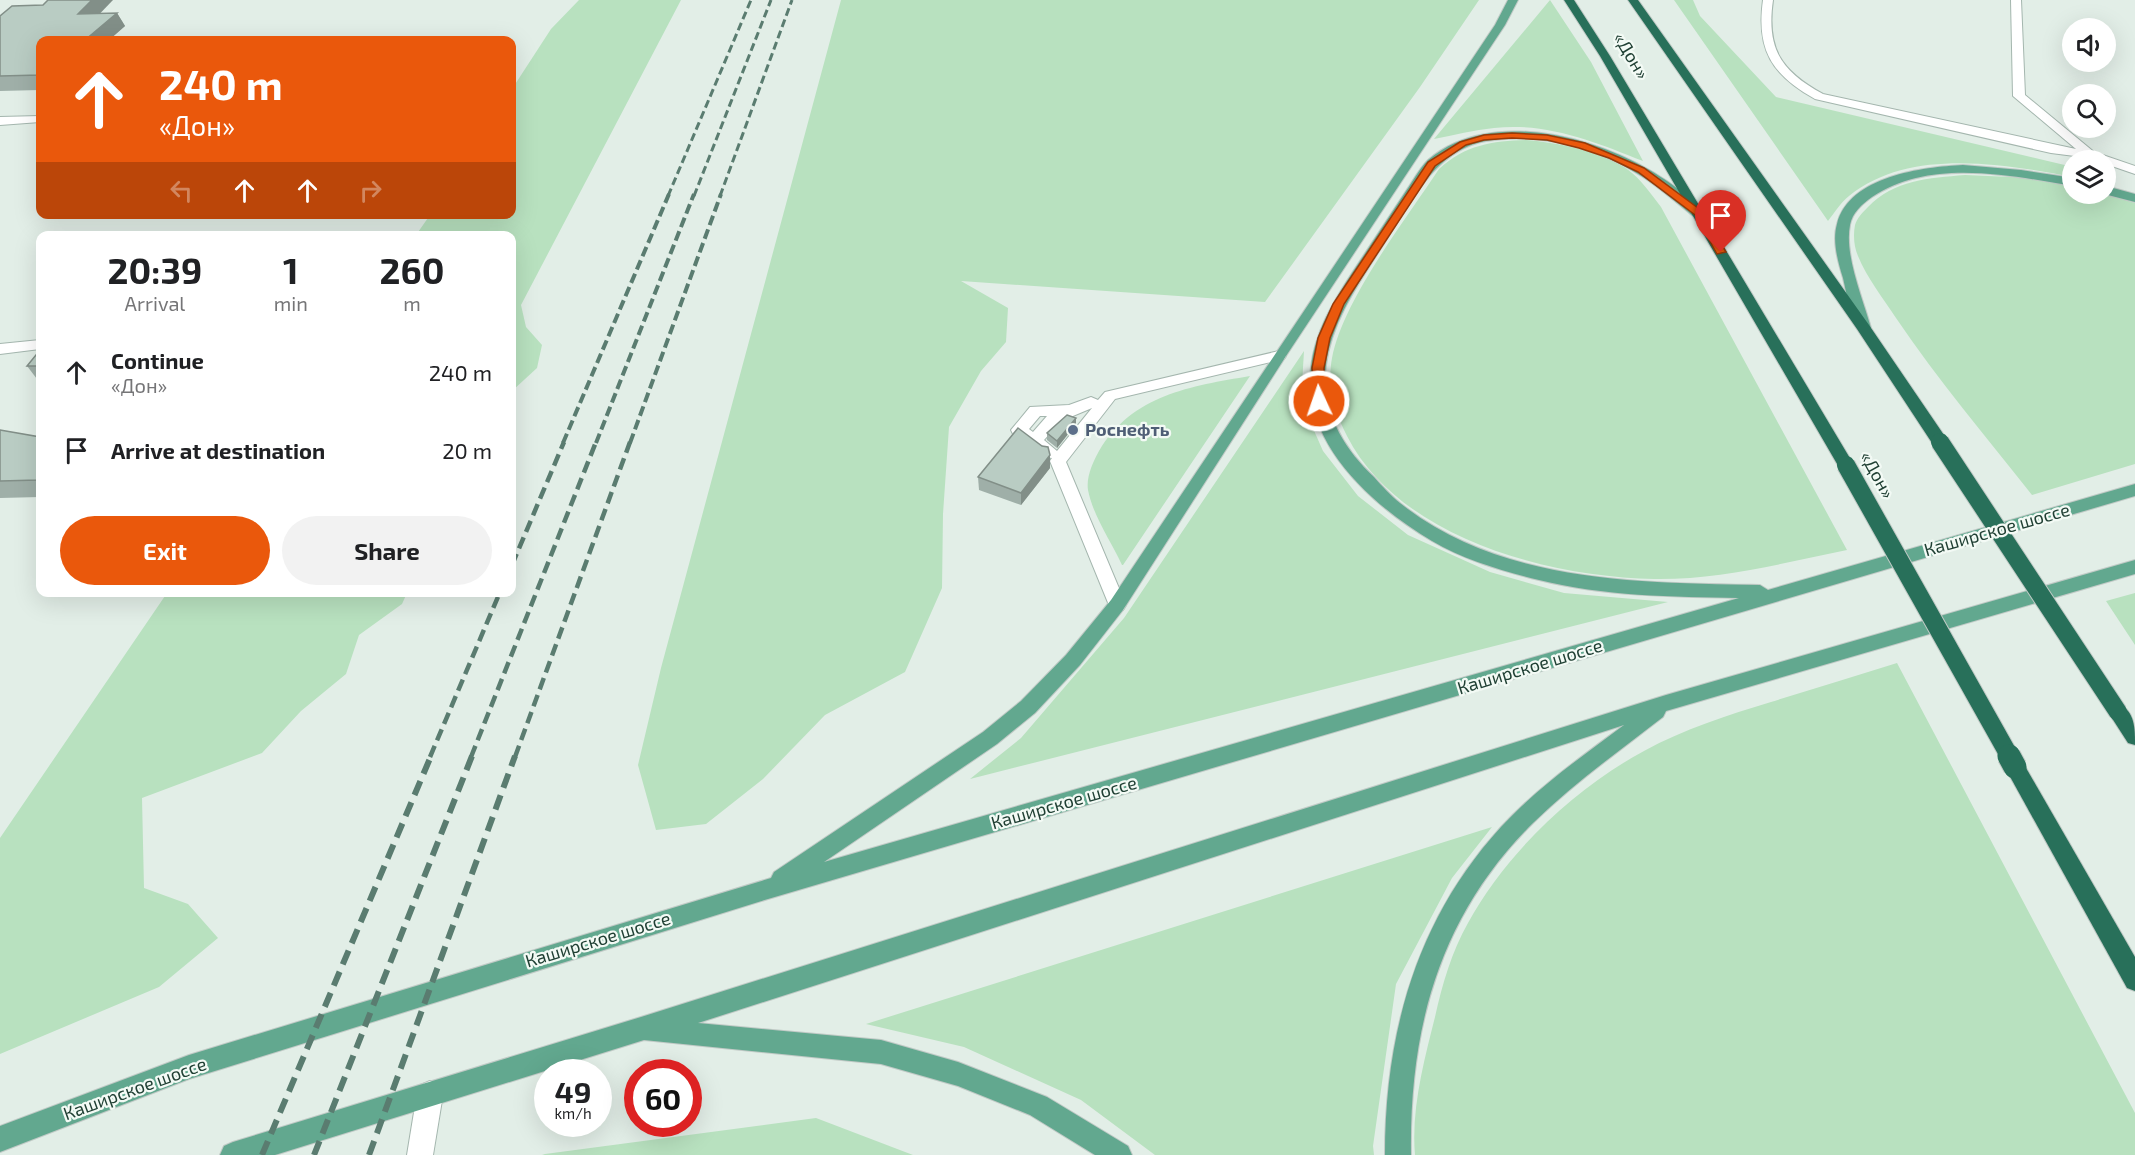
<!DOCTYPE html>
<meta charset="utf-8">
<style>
:root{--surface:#fff;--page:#f2f2f2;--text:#202124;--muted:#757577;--accent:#ea580c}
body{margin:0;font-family:"Exo 2",sans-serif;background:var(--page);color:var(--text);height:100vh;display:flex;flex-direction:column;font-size:22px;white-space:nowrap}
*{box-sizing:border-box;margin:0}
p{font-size:20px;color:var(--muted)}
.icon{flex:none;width:33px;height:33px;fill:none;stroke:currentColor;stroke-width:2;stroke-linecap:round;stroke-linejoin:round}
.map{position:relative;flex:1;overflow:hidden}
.side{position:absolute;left:36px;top:231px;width:480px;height:366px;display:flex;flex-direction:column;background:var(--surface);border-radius:12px;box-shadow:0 6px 24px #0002}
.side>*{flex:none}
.hud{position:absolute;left:36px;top:36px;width:480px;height:183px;border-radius:12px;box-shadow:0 6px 24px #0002;background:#ea580c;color:#fff;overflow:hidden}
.buttons{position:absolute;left:2062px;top:18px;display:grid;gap:12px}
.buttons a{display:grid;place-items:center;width:54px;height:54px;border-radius:50%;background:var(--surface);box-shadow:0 6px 24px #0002;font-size:30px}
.speed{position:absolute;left:534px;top:1059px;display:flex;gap:12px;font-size:30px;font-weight:700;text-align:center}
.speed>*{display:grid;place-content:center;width:78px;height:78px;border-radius:50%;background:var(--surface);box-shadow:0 6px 24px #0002;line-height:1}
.speed small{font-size:15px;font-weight:400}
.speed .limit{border:9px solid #d22;background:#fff;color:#111}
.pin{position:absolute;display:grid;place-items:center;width:51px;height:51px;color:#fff;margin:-62px -26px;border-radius:50% 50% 50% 0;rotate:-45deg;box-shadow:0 0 6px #0007}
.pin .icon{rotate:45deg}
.me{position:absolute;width:66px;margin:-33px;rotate:357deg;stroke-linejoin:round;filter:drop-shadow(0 0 4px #0008)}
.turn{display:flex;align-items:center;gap:21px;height:126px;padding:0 24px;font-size:27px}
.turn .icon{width:78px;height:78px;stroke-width:2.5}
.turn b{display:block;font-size:42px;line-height:51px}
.lanes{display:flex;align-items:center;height:57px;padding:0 24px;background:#0003;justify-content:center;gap:30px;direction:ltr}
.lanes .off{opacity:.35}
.eta{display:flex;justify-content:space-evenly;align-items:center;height:102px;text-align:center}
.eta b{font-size:36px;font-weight:700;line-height:42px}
.action{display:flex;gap:12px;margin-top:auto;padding:12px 24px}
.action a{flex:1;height:69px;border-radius:36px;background:var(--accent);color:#fff;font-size:24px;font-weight:700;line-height:69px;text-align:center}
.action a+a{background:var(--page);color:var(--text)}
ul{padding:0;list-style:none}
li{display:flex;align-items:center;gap:18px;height:78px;padding:0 24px}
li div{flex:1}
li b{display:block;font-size:22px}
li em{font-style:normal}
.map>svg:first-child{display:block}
</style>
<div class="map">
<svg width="2135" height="1155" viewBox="0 0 2135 1155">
<rect width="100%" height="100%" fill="#e2eee7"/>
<g fill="#b8e1bf">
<polygon points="579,0 681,0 521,305 526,327 542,345 537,368 512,391 512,236 416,235 430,215 512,214 512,89 551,29"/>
<polygon points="841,0 1479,0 1420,87 1265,302 961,281 1008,308 1006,342 981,371 949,427 943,514 942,588 905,672 825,715 763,779 706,824 656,830 638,765 661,668"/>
<path d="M1550,0l41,62 52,99c-48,-19 -96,-39 -149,-33 -20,2 -40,7 -60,11z"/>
<path d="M1674,0h19l7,16 76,81 297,70v10c-69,-13 -164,-30 -224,19 -8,6 -14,16 -21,25z"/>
<path d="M1526,140c33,3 73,10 101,29 14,10 24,25 34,38l186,343c-64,13 -127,30 -193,29 -106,-2 -255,-41 -307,-143 -13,-25 -20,-50 -15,-78 11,-58 74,-139 107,-189 26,-24 53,-28 87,-29z"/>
<path d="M1965,175l68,3 40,8v8h32l30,9v261l-103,31c-46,-58 -94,-115 -136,-177 -13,-20 -29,-40 -38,-62 -4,-9 -5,-21 -3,-31 2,-7 8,-13 13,-18 26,-27 61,-29 97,-32z"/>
<polygon points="1304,351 1301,401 1323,451 1358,496 1408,535 1490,572 1564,593 1668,602 970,779 1021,738 1124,618"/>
<path d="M1250,376l-127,189h-1c-11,-24 -29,-49 -34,-75 -2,-13 5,-28 11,-39 33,-56 92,-65 151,-75z"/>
<polygon points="167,593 407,593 402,604 359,635 346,674 301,711 262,753 142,798 144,888 188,904 218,938 159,987 0,1054 0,838"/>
<polygon points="2135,593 2135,645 2106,601"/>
<path d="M1897,663l238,450v42h-720c-4,-46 9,-94 20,-138 7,-32 17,-66 33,-94 38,-70 107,-135 176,-172 40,-22 84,-36 127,-49 42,-13 84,-26 126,-39z"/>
<polygon points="1492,827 1452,878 1396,984 1373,1146 1374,1155 1155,1155 1081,1100 964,1047 866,1024"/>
<polygon points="816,1118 913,1155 542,1155 545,1154"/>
</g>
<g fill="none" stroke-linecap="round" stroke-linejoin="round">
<defs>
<g id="minor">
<path d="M1763,0h10c-7,49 8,71 50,94l253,55 -63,-53 -2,-96h10l4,95 69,57 41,14v8l-29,-10v-4l-55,-7 -236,-54c-43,-24 -59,-49 -52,-99z"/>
<polygon points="40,116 40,122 0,125 0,117"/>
<polygon points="40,340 40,349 0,354 0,344"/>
<path d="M1279,351l7,5 -2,3 -169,40 -49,63 60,143 -3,5 -6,2 -6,-2 -61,-149 2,-3 -8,-1 -31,-23 -2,-4 19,-23 39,-2 22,-8 7,3 7,-8zM1092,408l-35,43 -13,-11 17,-19zM1040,416h7l-14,16 -4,-3z"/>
<polygon points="430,1081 439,1085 443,1094 433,1155 407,1155 417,1094 421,1085"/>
</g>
<g id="major">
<path d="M1508,0h10l-13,25 -219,331 -163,254 -43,55 -45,48 -38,31 -173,118 915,-264c-66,-1 -136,-2 -200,-18 -36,-9 -75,-20 -107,-39 -59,-35 -131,-98 -121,-174 4,-35 22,-65 41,-94 18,-27 36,-55 54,-82 7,-10 13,-22 22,-31 8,-7 18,-13 27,-17 75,-34 198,12 249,70l-6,4 -5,-1c-16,-13 -32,-27 -50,-39 -44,-29 -105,-45 -157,-36 -51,9 -75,61 -101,101 -24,38 -53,77 -59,123 -6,44 17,83 48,112 8,9 17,19 26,26 100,80 239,80 360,82l8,5 367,-106v12l-1367,403 -579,180 -189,73v-26l189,-71 582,-177 3,-6 209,-140 38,-31 45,-46 45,-55 384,-575z"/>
<path d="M1963,165l58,5 52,8v8c-65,-11 -143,-28 -201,11 -10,7 -20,16 -22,28 -6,30 13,74 21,103l-7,4 -5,-1c-9,-14 -12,-36 -16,-53 -5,-16 -11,-37 -6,-54 12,-48 86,-57 126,-59z"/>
<polygon points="2106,186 2135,194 2135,202 2104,194"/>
<path d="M2135,560v14l-469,137 -3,6c-44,34 -90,67 -130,106 -93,92 -124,205 -122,332h-26c0,-123 32,-236 116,-328 36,-39 80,-70 123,-102l-926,298 183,17 77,22 89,35 81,49 4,9h-37l-65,-40 -72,-29 -77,-22 -237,-24 -369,115h-55l4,-9 9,-4 408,-125 1025,-322z"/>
</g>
<g id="highway">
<polygon points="1564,0 1574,0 1610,56 1854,465 1852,469 1840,469 1600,56"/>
<polygon points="1628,0 1638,0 1869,325 1946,438 1948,442 1946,446 1934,446 1857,329"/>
<path d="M2118,704c17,6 17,25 17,41l-7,-2 -20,-31 3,-6z"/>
<polygon points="2015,758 2022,761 2135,957 2135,991 2127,988 2008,773 2005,767 2008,761"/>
</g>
</defs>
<use href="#minor" stroke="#a4b6ae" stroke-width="2"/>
<use href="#major" stroke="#c1cac6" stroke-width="2"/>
<use href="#highway" stroke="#c1cac6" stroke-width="2"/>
<use href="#minor" fill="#fff" fill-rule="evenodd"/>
<use href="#major" fill="#62a88f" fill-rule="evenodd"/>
<use href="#highway" fill="#28705a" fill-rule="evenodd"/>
<g stroke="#5a7c70" stroke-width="3" stroke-dasharray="8 4" stroke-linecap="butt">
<polyline points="668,196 751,0"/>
<polyline points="694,196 771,0"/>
<polyline points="720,196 792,0"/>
</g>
<g stroke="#5a7c70" stroke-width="4" stroke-dasharray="10 4.5" stroke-linecap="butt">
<polyline points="563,443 669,194"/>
<polyline points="596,443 694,194"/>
<polyline points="630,443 721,194"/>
</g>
<g stroke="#5a7c70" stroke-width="4.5" stroke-dasharray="12 6" stroke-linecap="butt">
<polyline points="512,565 564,442"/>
<polyline points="430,757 500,592"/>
<polyline points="471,757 596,442"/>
<polyline points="515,757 630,442"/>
</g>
<g stroke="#5a7c70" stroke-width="6" stroke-dasharray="15 8" stroke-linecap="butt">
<polyline points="262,1155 431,756"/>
<polyline points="314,1155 472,756"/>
<polyline points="369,1155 515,756"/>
</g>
<defs>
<g id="highway-bridge-far1">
<polyline points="1940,442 2118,712"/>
<polyline points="1846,465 2010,757"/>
</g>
<polyline id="highway-bridge" points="2009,756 2015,767"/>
</defs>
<use href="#highway-bridge-far1" stroke="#c1cac6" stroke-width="20" stroke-linecap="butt"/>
<use href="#highway-bridge" stroke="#c1cac6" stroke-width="25" stroke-linecap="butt"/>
<use href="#highway-bridge-far1" stroke="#28705a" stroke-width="18"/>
<use href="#highway-bridge" stroke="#28705a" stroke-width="23"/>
</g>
<g fill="#9fafa8">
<polygon points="43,5 100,13 117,13 125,26 109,40 40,40 40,90 0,91 0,16"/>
<polygon points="40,350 40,379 37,379 27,366"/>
<polygon points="1076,424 1057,448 1047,440 1047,433"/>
<polygon points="0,430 40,437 40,497 0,498"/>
<polygon points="1050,468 1021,505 979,490 978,477"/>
</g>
<g fill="#828f88">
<polygon points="92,0 113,0 87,27 78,14"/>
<polygon points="117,13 125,26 109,40 85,40"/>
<polygon points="1076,418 1076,424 1057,448 1057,441"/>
<polygon points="1050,455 1050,468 1021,505 1021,493"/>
</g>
<g fill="#b9ccc3" stroke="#828f88" stroke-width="1.5">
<polygon points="48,0 92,0 78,14 117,13 85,40 40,40 40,75 0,76 0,16 12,6 43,5"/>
<polygon points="40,350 40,366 27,366"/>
<polygon points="1067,415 1076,418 1057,441 1047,433"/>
<polygon points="1018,428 1042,446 1048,447 1050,455 1021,493 978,477"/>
<polygon points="0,430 40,437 40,477 38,480 0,481"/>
</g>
<polygon fill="#ea580c" stroke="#983908" stroke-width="1.5" points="1512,133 1547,135 1585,143 1644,168 1702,211 1726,252 1717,254 1695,215 1638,172 1609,158 1579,148 1547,140 1512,138 1484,140 1466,145 1435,166 1344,304 1330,338 1324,368 1325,401 1319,405 1315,403 1312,368 1318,338 1333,304 1428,162 1460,142 1484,135"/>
<circle fill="#5c6f8a" stroke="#f3faf5" stroke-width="2" cx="1073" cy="430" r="6"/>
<g text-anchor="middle" stroke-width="4.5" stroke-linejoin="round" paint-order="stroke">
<g font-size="18" fill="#204034" stroke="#f3faf5">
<text transform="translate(1631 56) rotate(59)" y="6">«Дон»</text>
<text transform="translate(1877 475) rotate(61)" y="6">«Дон»</text>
<text transform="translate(1997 530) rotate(-16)" y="6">Каширское шоссе</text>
<text transform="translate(1530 667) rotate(-17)" y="6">Каширское шоссе</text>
<text transform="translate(1064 803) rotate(-16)" y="6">Каширское шоссе</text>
<text transform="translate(598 940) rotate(-17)" y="6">Каширское шоссе</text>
<text transform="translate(135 1089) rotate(-20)" y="6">Каширское шоссе</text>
</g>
<g font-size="18" font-weight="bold" fill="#4e5e75" stroke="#f3faf5" text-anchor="start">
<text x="1085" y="436">Роснефть</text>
</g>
</g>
</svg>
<div class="buttons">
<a><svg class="icon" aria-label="sound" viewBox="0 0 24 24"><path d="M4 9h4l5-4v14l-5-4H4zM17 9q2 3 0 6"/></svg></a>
<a><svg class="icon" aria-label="search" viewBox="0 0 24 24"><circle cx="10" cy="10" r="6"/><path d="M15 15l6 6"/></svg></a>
<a><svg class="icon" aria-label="layers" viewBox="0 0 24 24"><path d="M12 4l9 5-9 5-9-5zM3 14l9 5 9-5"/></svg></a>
</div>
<div class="speed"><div>49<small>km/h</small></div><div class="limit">60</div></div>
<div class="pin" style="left:1721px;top:252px;background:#d93025"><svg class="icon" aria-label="arrive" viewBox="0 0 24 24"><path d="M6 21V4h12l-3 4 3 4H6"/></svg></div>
<svg class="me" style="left:1319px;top:401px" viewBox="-20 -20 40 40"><circle r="17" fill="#ea580c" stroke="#fff" stroke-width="3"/><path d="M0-11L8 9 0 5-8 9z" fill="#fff"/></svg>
<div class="hud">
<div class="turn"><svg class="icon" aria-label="ahead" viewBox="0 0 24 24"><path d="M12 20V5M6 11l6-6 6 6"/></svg><div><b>240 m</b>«Дон»</div></div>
<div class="lanes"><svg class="icon off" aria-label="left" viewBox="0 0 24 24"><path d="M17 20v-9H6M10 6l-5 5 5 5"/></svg><svg class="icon" aria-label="ahead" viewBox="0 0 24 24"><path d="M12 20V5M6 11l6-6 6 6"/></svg><svg class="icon" aria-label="ahead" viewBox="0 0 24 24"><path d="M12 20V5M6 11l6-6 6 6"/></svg><svg class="icon off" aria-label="right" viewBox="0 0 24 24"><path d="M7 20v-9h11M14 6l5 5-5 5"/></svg></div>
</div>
<section class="side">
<div class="eta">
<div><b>20:39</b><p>Arrival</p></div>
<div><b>1</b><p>min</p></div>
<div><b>260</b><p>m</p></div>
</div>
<ul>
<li><svg class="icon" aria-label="ahead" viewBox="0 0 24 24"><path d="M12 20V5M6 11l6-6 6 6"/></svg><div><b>Continue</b><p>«Дон»</p></div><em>240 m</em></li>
<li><svg class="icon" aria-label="arrive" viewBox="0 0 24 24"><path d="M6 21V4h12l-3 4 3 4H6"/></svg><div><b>Arrive at destination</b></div><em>20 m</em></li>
</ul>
<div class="action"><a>Exit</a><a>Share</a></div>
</section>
</div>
